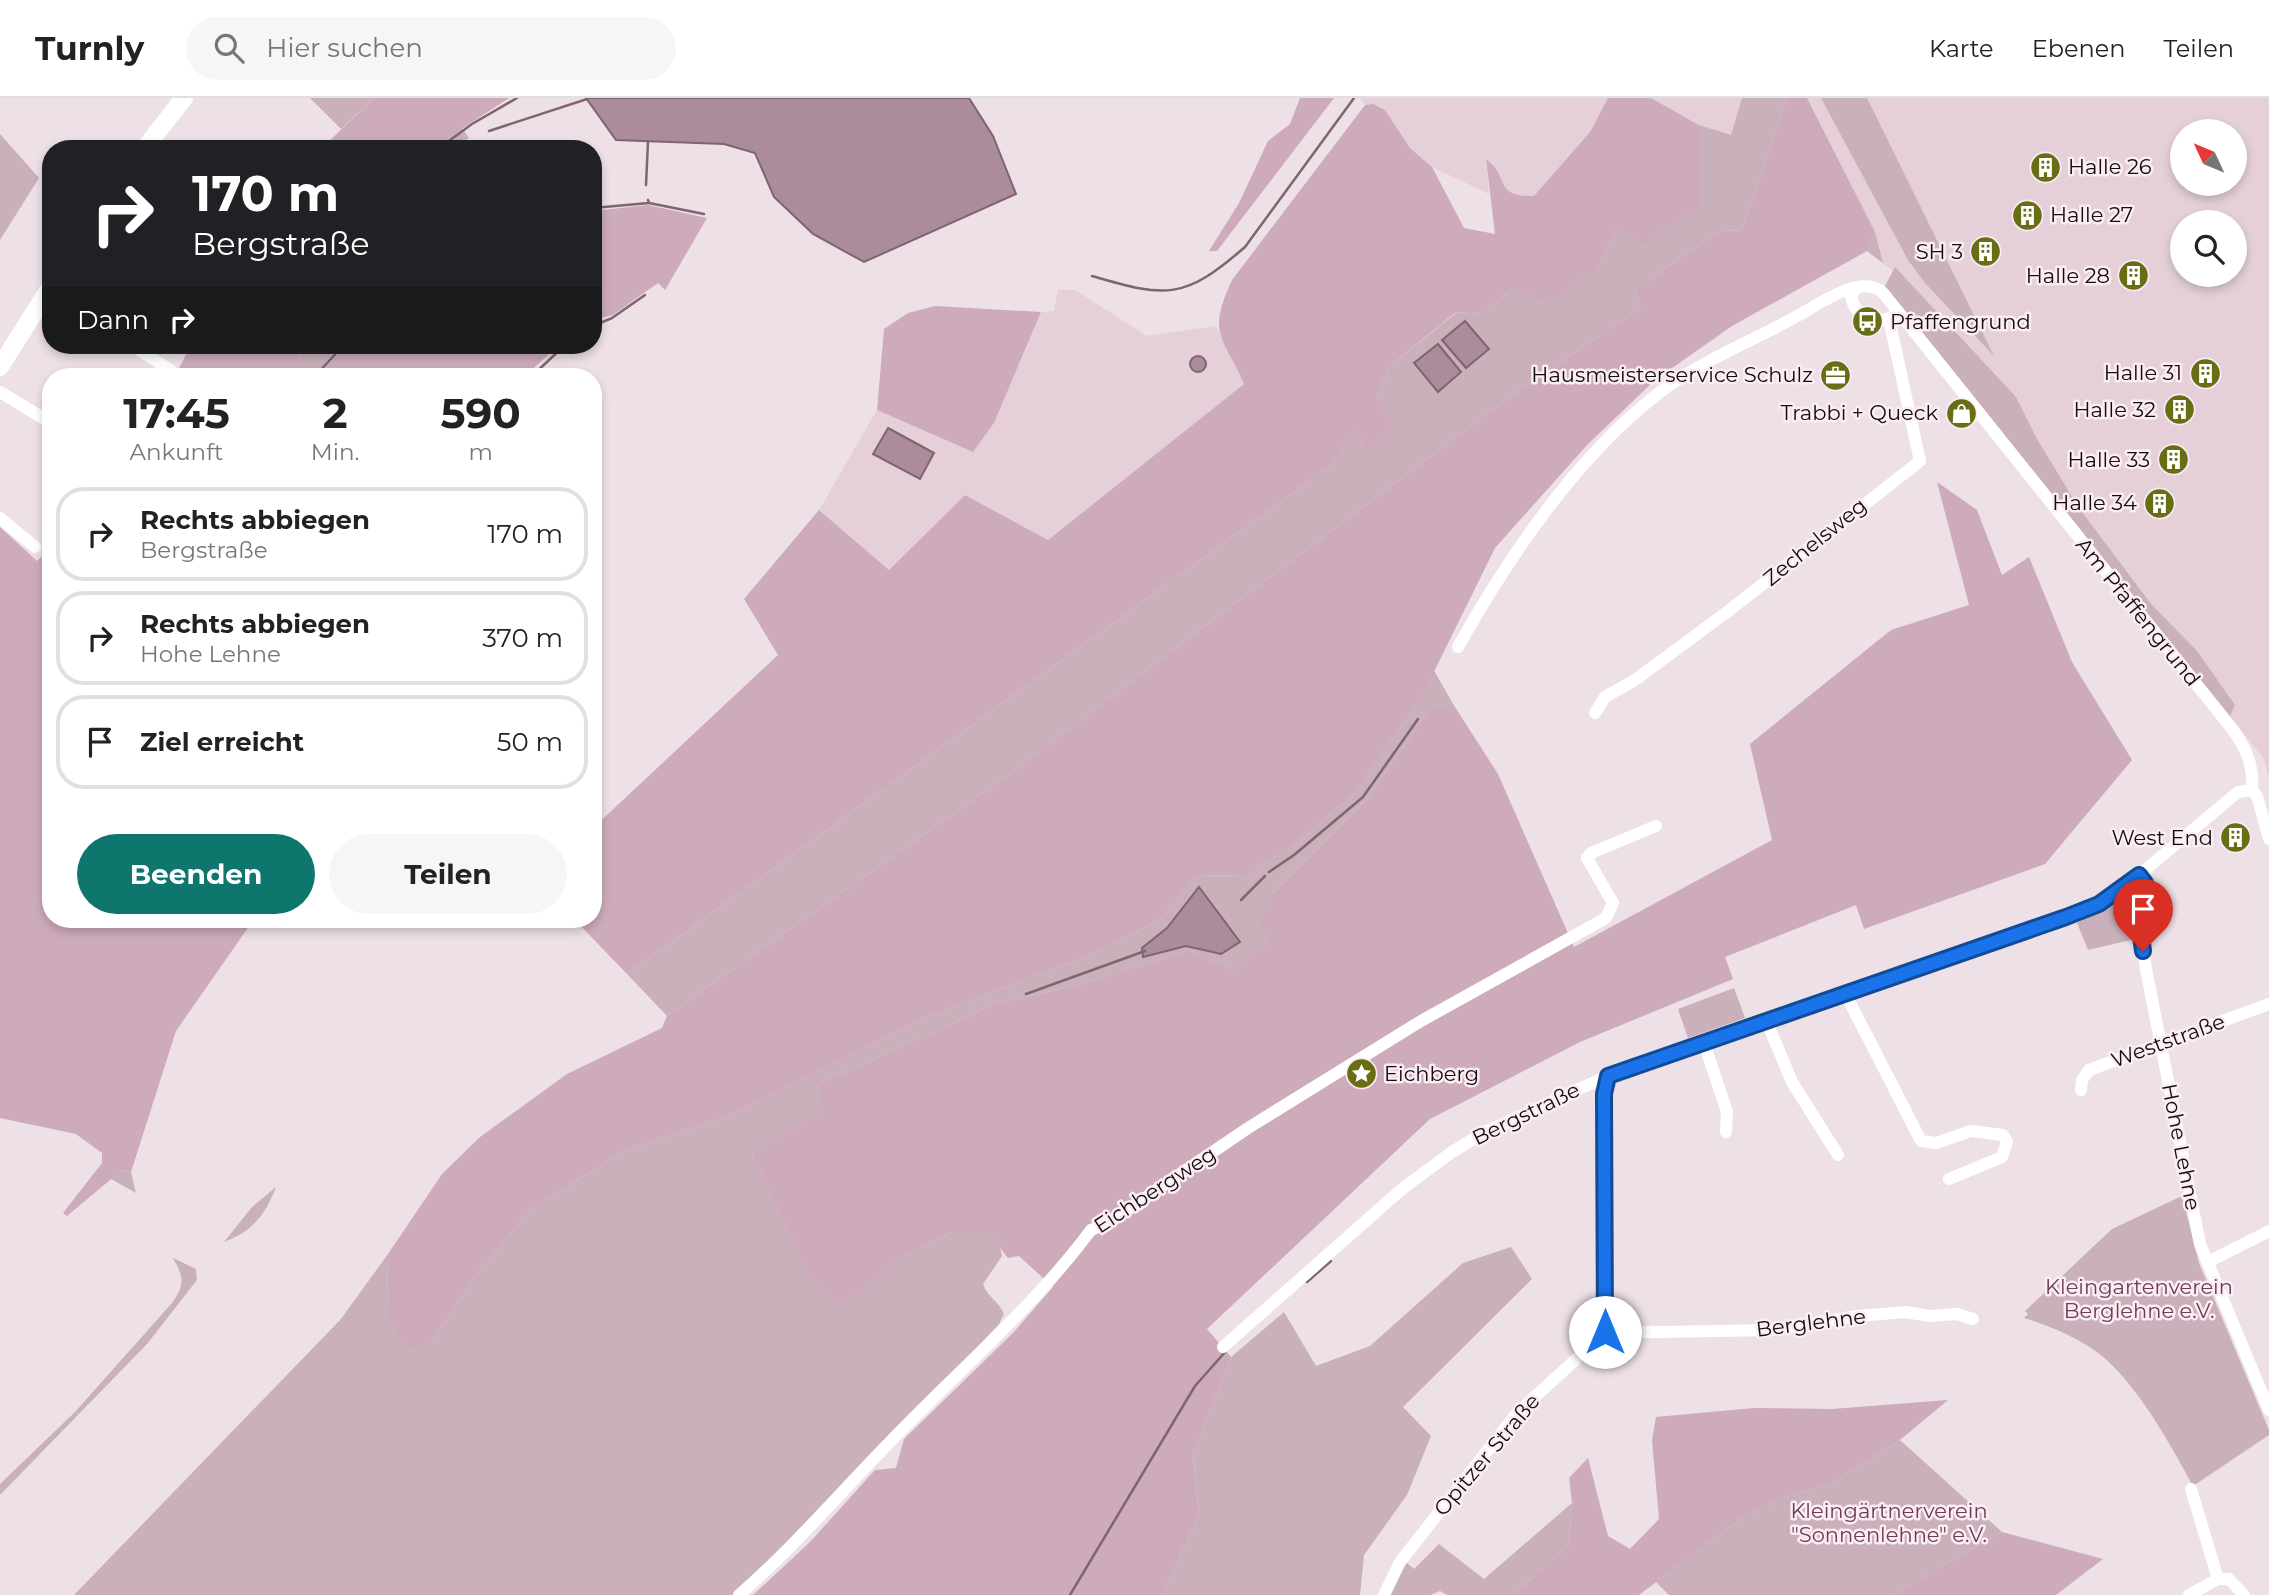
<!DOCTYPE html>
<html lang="de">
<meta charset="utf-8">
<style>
:root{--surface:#fff;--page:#f6f6f6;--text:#222;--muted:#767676;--line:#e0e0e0;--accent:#0f766e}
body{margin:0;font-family:Montserrat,sans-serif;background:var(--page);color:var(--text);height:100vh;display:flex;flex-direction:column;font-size:26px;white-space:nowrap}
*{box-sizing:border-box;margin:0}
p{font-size:23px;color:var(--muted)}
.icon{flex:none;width:38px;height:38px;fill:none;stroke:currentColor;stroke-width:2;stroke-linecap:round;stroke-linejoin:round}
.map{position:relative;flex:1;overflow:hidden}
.side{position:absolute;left:42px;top:270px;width:560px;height:560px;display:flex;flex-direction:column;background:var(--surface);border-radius:28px;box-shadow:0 4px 10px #0003}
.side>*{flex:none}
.hud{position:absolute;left:42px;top:42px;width:560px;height:214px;border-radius:28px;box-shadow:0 4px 10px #0003;background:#202124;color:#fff;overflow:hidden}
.needle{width:46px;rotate:314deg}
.fabs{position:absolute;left:2170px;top:21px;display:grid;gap:14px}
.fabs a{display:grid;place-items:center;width:77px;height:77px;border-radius:50%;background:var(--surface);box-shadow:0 4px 10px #0003;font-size:35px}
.pin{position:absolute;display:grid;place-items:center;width:60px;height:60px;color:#fff;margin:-72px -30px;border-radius:50% 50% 50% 0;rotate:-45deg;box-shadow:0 0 7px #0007}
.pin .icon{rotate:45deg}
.me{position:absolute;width:77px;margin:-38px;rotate:0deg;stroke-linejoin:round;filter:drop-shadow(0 0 5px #0008)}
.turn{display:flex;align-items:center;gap:24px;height:147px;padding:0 35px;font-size:32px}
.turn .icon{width:91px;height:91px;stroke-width:2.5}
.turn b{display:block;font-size:49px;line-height:60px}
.then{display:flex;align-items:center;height:66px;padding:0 35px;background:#0003;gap:14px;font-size:26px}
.eta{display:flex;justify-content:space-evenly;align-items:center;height:119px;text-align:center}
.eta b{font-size:42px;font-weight:700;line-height:49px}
.primary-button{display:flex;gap:14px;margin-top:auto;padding:14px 35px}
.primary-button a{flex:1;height:80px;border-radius:42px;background:var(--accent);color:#fff;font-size:28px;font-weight:700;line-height:80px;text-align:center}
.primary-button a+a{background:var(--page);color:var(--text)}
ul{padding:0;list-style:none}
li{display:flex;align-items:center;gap:21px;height:94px;margin:0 14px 10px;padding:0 21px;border:4px solid var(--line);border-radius:28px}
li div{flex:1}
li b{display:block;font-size:26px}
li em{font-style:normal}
header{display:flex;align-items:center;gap:42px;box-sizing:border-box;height:98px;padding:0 35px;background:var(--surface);border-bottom:2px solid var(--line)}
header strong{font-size:33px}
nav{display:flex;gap:38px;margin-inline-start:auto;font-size:24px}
.search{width:490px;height:63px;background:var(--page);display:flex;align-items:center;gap:18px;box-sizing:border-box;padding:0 24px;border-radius:38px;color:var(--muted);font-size:26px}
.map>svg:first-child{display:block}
</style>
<header>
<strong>Turnly</strong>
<div class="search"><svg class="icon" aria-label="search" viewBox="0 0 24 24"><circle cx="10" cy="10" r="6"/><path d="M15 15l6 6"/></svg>Hier suchen</div>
<nav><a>Karte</a><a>Ebenen</a><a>Teilen</a></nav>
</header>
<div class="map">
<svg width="2269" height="1497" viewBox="0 0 2269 1497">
<rect width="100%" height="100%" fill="#ede0e6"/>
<g fill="#e5d0d9" fill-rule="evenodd">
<polygon points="1360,0 1608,0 1590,34 1534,98 1515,98 1505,93 1493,66 1486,62 1489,96 1432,69 1410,50 1385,12 1373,6 1365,7"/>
<polygon points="1651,0 1742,0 1731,38 1699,27"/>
<path d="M1807,0h462v681l-5,-20 -379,-473 8,-15 -26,-20 8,-19zM2182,33h53v53h-53zM2182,124h53v53h-53z"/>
<polygon points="1058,192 1075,192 1147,238 1216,228 1244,286 1048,442 965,397 889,472 819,412 877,312 973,354 994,325 1041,214 1054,213"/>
</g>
<g fill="#c9b0bb" fill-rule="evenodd">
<polygon points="310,0 374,0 341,31"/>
<polygon points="1742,0 1787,0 1742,132 1718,133 1634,193 1641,209 1500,306 1000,683 667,918 627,876 1333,366 1356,331 1367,356 1376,302 1389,269 1457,214 1483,216 1513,190 1599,169 1617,130 1699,110 1699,27 1731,37"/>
<polygon points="1821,0 1867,0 1994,258 1925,185 1908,162"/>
<polygon points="462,30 469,40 452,51 431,51"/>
<polygon points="0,36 39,80 0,142"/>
<polygon points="1875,134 1883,165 1867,153"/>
<polygon points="1895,169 2016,299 2037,341 2079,410 2151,506 2197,553 2235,607 2230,618 1885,188"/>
<polygon points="303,247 347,247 323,271 306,276 297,270"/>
<path d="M1433,571l22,38h-24l-65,93 -94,94 -1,47 -40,28 -42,-19 -110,35 -81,18 -180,81 6,25 -72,44 21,44 65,111 61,-48 53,-28h36l12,15 2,9 -19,28c4,13 16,17 21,30l-5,10c-86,93 -173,185 -266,271h-659l267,-276 47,-65 -1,58 44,30 42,-63 57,-69 93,-59 111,-37 193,-97 171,-65 63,-33 35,-44 52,1 18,-15 23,-12 67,-57 65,-94zM1199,790l41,53 -19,13 -35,-8 -43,10 -1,-8 25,-20z"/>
<polygon points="2129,797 2133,798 2131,842 2088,852 2077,825"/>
<polygon points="1734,890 1745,920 1688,940 1678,911"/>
<polygon points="122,1072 131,1074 136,1095 111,1081"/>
<path d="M276,1089c-11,28 -23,44 -52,55l28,-35z"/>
<path d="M2182,1098l17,67 70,167v5l-76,51c-23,-42 -48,-88 -82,-122 -22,-22 -58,-37 -87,-46l4,-4 -3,-3 87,-82z"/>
<polygon points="1511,1149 1532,1181 1403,1309 1431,1338 1407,1397 1364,1457 1360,1497 1162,1497 1199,1418 1193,1357 1231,1259 1284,1214 1316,1268 1370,1248 1463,1165"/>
<path d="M173,1160l23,11 1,11 -50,64 -147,151v-11l75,-72 97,-109c13,-18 12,-26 1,-45z"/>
<polygon points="1900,1342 2002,1434 1892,1497 1669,1497 1656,1484 1737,1423 1783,1400 1830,1386"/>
<polygon points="1572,1405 1569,1446 1514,1497 1447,1497 1440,1493 1430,1497 1390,1497 1406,1464 1414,1471 1439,1446 1484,1481"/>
</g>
<g fill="#cdabba">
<polygon points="374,0 509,0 431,51 321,51"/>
<polygon points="1300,0 1334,0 1217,153 1209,153 1239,105 1268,43 1290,26"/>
<path d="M1608,0h43l48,27v83l-55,36 -27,-16 -18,39 -49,37 -37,-16 -30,26 -27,-2 -67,55 -13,33 17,27 -26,27 -11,-24 -23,34 -706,510 -53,-55h19v-91l185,-173 -34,-56 75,-89 70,60 76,-75 83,45 196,-156c-22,-50 -37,-49 -12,-104l133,-175 8,-1 12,6 25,38 22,19 32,61 31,6 -9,-75c25,18 6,38 48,37l56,-64z"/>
<polygon points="1787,0 1807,0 1875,134 1867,153 1732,228 1655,282 1588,346 1495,450 1421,600 1356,694 1289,751 1266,763 1248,778 1196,777 1161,821 1098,854 927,919 734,1016 623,1053 530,1112 473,1181 431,1244 411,1251 401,1242 387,1214 388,1156 442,1076 480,1039 567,976 662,930 667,918 1000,683 1500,306 1641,209 1634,193 1718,133 1742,132"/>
<polygon points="648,107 707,120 665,192 658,185 613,217 593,222 593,113"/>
<polygon points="935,208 1041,214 994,325 973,354 877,312 884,231 908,215"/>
<polygon points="191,247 303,247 297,270 306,276 323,271 347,247 559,247 525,278 175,278"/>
<polygon points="1937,384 1977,412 2002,477 2029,459 2072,564 2132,662 2045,766 1864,831 1856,807 1725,859 1733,881 1580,944 1430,1021 1207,1231 1231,1259 1193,1357 1199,1418 1162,1497 753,1497 810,1444 875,1372 896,1370 904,1341 1013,1235 1053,1189 1019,1158 1008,1160 988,1134 952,1134 899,1162 838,1211 812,1183 752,1055 823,1011 818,986 998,905 1079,887 1189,852 1231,871 1270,843 1259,828 1272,796 1366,702 1431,609 1455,609 1498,676 1574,849 1772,742 1750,646 1891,532 1969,507"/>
<polygon points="0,429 37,463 51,450 51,821 254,821 176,933 131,1074 122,1072 67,1118 63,1115 102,1065 102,1055 76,1036 0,1020"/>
<polygon points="1948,1302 1900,1342 1830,1386 1783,1400 1737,1423 1639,1497 1514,1497 1569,1446 1572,1405 1569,1380 1588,1360 1608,1438 1630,1451 1659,1421 1652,1342 1656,1319 1754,1310 1832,1311"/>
<polygon points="2002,1434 2103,1461 2056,1497 1892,1497"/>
</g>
<g fill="#ac8b9a" stroke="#7e6570" stroke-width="2">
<polygon points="586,0 969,0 993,38 1016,96 864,164 813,136 774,99 755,55 724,46 616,42"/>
<polygon points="1465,223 1489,251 1466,270 1442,242"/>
<polygon points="1438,246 1461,274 1438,294 1414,265"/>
<circle cx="1198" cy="266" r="8"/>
<polygon points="888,330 934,355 920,381 873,356"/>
<polygon points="1199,789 1240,844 1221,856 1186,848 1143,859 1142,850 1167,830"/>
</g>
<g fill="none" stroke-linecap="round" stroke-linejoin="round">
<g stroke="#7e6570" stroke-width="2.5">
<polyline points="489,33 587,1"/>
<polyline points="438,51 472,26 517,0"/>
<polyline points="646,87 648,44"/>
<polyline points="649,105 704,116"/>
<polyline points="593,110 649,105 648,102"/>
<path d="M1092,178c75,22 92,24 153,-29l109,-149"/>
<polyline points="593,228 612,220 645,197"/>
<polyline points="315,278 344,247"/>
<polyline points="532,278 565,247"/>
<polyline points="1269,774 1294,757 1363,699 1418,621"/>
<polyline points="1241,802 1265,778"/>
<polyline points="1026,896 1145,853"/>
<polyline points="1307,1184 1331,1163"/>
<polyline points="1070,1497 1195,1288 1226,1253"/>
</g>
<g stroke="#fff" stroke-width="12">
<path d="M1856,190l-5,9c5,21 26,30 44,18"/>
<polyline points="131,247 172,273"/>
<polyline points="0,294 51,325"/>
<polyline points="0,420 35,449"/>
<path d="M1458,549c50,-89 116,-187 197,-251 43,-34 96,-54 144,-81 22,-12 64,-43 85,-21l349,436c14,20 21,37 19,60"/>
<polyline points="1595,615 1605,599 1635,582 1727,514 1920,363 1889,221"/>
<polyline points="2252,692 2257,698 2269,741"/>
<polyline points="2139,777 2145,785 2141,838 2146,871 2200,1146 2269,1312"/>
<polyline points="1845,895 1921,1043 1936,1045 1971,1033 2003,1037 2007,1044 2002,1059 1949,1081"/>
<polyline points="1766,922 1792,984 1838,1057"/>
<polyline points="1704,945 1727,1014 1726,1034"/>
<polyline points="2081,992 2082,982 2089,972 2269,906"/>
<polyline points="2208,1164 2269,1133"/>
<polyline points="1605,1235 1772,1232 1857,1218 1906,1214 1929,1218 1957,1216 1973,1221"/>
<polyline points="1223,1249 1402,1091 1452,1054 1485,1034 1623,971 2002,842 2099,806 2139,777 2238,694 2252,692"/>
<polyline points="2191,1391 2218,1481"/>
<path d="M739,1497c54,-47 100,-101 150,-152 68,-71 143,-134 202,-213l20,-9 137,-93 173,-107 185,-103 7,-15 -26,-45 4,-5 65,-27"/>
<polyline points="1384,1497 1400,1464 1517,1315 1605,1235 1604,996 1608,978"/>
<polyline points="2189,1497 2218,1481 2229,1481 2244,1497"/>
</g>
<g stroke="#fff" stroke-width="18">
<polyline points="144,51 184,0"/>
<polyline points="0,269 51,188"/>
</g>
</g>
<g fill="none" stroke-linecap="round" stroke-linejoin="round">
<defs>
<polyline id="route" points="1605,1234 1604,996 1608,978 2066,819 2099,806 2139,777 2145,785 2141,838 2143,853"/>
</defs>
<use href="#route" stroke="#114b97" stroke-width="18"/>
<use href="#route" stroke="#1a73e8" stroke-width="12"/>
</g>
<defs>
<symbol id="building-disc" viewBox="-11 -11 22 22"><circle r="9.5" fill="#686e14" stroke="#fbedf3"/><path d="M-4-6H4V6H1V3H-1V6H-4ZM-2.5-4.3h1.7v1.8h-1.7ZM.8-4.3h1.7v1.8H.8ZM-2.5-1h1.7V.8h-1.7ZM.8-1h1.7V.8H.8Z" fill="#fff"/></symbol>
<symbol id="bus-disc" viewBox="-11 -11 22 22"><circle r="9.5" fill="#686e14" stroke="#fbedf3"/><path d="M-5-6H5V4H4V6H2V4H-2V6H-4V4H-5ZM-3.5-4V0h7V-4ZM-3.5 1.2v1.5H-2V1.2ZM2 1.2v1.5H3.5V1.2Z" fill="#fff"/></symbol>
<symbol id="office-disc" viewBox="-11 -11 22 22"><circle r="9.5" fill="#686e14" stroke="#fbedf3"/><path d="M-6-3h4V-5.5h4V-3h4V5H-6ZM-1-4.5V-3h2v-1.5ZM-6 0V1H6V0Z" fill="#fff"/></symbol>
<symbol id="shop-disc" viewBox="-11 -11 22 22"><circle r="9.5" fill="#686e14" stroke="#fbedf3"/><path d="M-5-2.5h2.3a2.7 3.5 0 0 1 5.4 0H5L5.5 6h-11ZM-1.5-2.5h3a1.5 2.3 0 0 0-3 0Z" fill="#fff"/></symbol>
<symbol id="sight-disc" viewBox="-11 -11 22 22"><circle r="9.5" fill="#686e14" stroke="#fbedf3"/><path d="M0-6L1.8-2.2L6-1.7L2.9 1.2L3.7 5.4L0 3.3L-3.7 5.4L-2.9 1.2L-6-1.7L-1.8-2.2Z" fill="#fff"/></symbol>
</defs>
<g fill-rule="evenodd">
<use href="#building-disc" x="2028" y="52" width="35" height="35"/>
<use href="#building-disc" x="2010" y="100" width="35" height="35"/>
<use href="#building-disc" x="1968" y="136" width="35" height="35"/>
<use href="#building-disc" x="2116" y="160" width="35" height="35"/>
<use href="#bus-disc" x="1850" y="206" width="35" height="35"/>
<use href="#building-disc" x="2188" y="258" width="35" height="35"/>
<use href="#office-disc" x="1818" y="260" width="35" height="35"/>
<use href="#building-disc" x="2162" y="294" width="35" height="35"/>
<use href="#shop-disc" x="1944" y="298" width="35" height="35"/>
<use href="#building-disc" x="2156" y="344" width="35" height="35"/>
<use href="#building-disc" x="2142" y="388" width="35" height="35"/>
<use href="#building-disc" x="2218" y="722" width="35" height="35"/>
<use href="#sight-disc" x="1344" y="958" width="35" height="35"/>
</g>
<g text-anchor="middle" stroke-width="5" stroke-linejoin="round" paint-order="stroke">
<g font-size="21" fill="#110c0e" stroke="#fbedf3" text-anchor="end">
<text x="2068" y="76" text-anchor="start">Halle 26</text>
<text x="2050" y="124" text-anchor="start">Halle 27</text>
<text x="1963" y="161">SH 3</text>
<text x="2110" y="185">Halle 28</text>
<text x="1890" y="231" text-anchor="start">Pfaffengrund</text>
<text x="2182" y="282">Halle 31</text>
<text x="1813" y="284">Hausmeisterservice Schulz</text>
<text x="2156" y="319">Halle 32</text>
<text x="1938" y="322">Trabbi + Queck</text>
<text x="2150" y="369">Halle 33</text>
<text x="2137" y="412">Halle 34</text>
<text x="2213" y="747">West End</text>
<text x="1384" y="983" text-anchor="start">Eichberg</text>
</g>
<g font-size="21" fill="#110c0e" stroke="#fbedf3">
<text transform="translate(1815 444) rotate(-39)" y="7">Zechelsweg</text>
<text transform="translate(2138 514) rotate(51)" y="7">Am Pfaffengrund</text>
<text transform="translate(2168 943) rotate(-20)" y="7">Weststraße</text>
<text transform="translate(1526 1016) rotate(-26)" y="7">Bergstraße</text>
<text transform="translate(2181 1049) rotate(79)" y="7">Hohe Lehne</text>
<text transform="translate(1155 1092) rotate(-33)" y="7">Eichbergweg</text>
<text transform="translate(1811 1225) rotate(-7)" y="7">Berglehne</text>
<text transform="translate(1487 1357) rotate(-50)" y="7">Opitzer Straße</text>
</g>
<g font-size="21" fill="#6c3d54" stroke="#fbedf3">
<text x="2139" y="1196">Kleingartenverein<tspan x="2139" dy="24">Berglehne e.V.</tspan></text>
<text x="1889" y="1420">Kleingärtnerverein<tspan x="1889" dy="24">"Sonnenlehne" e.V.</tspan></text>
</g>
</g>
</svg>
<div class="fabs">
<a><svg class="needle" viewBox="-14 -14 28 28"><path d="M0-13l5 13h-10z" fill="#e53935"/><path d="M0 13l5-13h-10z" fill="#767676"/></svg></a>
<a><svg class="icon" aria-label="search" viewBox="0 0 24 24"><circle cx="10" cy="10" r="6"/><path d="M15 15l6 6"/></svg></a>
</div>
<div class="pin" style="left:2143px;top:853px;background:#d93025"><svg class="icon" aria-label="arrive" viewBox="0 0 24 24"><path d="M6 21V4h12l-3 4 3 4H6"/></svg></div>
<svg class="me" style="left:1605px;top:1234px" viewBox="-20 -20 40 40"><circle r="19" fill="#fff"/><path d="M0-13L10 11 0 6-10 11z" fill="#1a73e8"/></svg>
<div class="hud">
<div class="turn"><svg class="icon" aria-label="right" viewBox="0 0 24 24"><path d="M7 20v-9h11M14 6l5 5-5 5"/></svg><div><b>170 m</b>Bergstraße</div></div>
<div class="then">Dann<svg class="icon" aria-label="right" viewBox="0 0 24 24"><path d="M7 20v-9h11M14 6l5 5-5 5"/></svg></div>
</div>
<section class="side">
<div class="eta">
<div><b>17:45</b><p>Ankunft</p></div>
<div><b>2</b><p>Min.</p></div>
<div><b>590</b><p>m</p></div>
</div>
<ul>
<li><svg class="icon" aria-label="right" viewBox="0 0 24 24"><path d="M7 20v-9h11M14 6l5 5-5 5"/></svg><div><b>Rechts abbiegen</b><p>Bergstraße</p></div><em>170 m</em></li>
<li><svg class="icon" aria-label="right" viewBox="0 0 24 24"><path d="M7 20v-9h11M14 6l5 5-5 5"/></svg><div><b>Rechts abbiegen</b><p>Hohe Lehne</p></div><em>370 m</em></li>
<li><svg class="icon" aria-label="arrive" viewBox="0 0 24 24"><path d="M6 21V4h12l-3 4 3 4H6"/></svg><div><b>Ziel erreicht</b></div><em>50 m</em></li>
</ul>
<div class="primary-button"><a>Beenden</a><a>Teilen</a></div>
</section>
</div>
